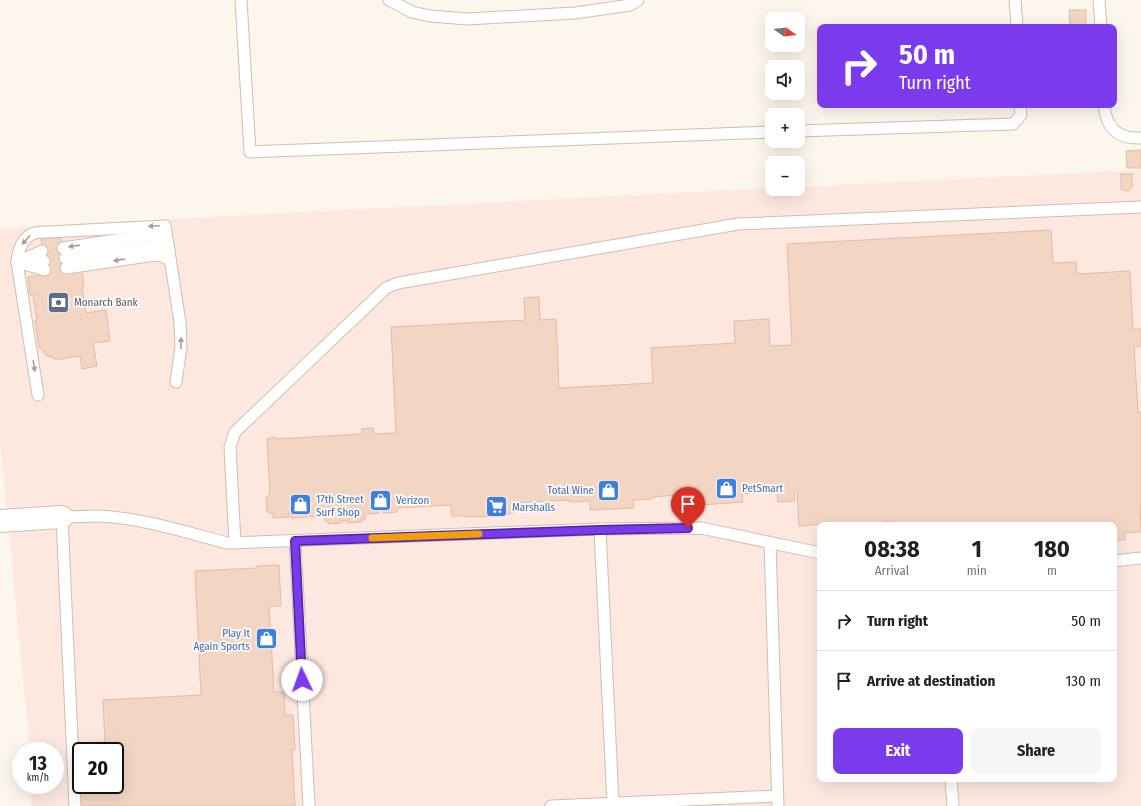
<!DOCTYPE html>
<meta charset="utf-8">
<style>
:root{--surface:#fff;--page:#f6f6f6;--text:#202124;--muted:#757577;--line:#e0e0e0;--accent:#7c3aed}
body{margin:0;font-family:"Fira Sans Condensed",sans-serif;background:var(--page);color:var(--text);height:100vh;display:flex;flex-direction:column;font-size:15px;white-space:nowrap}
*{box-sizing:border-box;margin:0}
p{font-size:13px;color:var(--muted)}
.icon{flex:none;width:22px;height:22px;fill:none;stroke:currentColor;stroke-width:2;stroke-linecap:round;stroke-linejoin:round}
.map{position:relative;flex:1;overflow:hidden}
.drawer{position:absolute;left:817px;top:522px;width:300px;height:260px;display:flex;flex-direction:column;background:var(--surface);border-radius:8px;box-shadow:0 4px 16px #0002}
.drawer>*{flex:none}
.hud{position:absolute;left:817px;top:24px;width:300px;height:84px;border-radius:8px;box-shadow:0 4px 16px #0002;background:#7c3aed;color:#fff;overflow:hidden}
.needle{width:26px;rotate:104deg}
.buttons{position:absolute;left:765px;top:12px;display:grid;gap:8px}
.buttons a{display:grid;place-items:center;width:40px;height:40px;border-radius:8px;background:var(--surface);box-shadow:0 4px 16px #0002;font-size:20px}
.speed{position:absolute;left:12px;top:742px;display:flex;gap:8px;font-size:20px;font-weight:700;text-align:center}
.speed>*{display:grid;place-content:center;width:52px;height:52px;border-radius:50%;background:var(--surface);box-shadow:0 4px 16px #0002;line-height:1}
.speed small{font-size:10px;font-weight:400}
.speed .limit{border:2px solid #111;border-radius:6px;background:#fff;color:#111}
.pin{position:absolute;display:grid;place-items:center;width:34px;height:34px;color:#fff;margin:-41px -17px;border-radius:50% 50% 50% 0;rotate:-45deg;box-shadow:0 0 4px #0007}
.pin .icon{rotate:45deg}
.me{position:absolute;width:44px;margin:-22px;rotate:357deg;stroke-linejoin:round;filter:drop-shadow(0 0 3px #0008)}
.turn{display:flex;align-items:center;gap:14px;height:84px;padding:0 16px;font-size:18px}
.turn .icon{width:52px;height:52px;stroke-width:2.5}
.turn b{display:block;font-size:28px;line-height:34px}
.eta{display:flex;justify-content:space-evenly;align-items:center;height:68px;text-align:center}
.eta b{font-size:24px;font-weight:700;line-height:28px}
.button{display:flex;gap:8px;margin-top:auto;padding:8px 16px}
.button a{flex:1;height:46px;border-radius:8px;background:var(--accent);color:#fff;font-size:16px;font-weight:700;line-height:46px;text-align:center}
.button a+a{background:var(--page);color:var(--text)}
ul{padding:0;list-style:none}
li{display:flex;align-items:center;gap:12px;height:60px;padding:0 16px;border-top:1px solid var(--line)}
li div{flex:1}
li b{display:block;font-size:15px}
li em{font-style:normal}
.map>svg:first-child{display:block}
</style>
<div class="map">
<svg width="1141" height="806" viewBox="0 0 1141 806">
<rect width="100%" height="100%" fill="#fdf6ec"/>
<path fill="#fde8e0" fill-rule="evenodd" d="M1141,170v636h-1110v-21h24v-34h-25l-30,-313v-210l772,-40v1h26v-2zM820,525h294v254h-294zM81,751h34v34h-34z"/>
<g fill="#f3d5c3" stroke="#e6bba3" fill-rule="evenodd">
<polygon points="1069,10 1086,10 1086,27 1070,27"/>
<polygon points="1141,150 1141,168 1127,168 1126,151"/>
<polygon points="1121,174 1132,174 1132,187 1128,191 1121,189"/>
<polygon points="1051,230 1053,263 1076,262 1077,274 1130,271 1133,329 1141,329 1141,346 1134,347 1138,412 1141,412 1141,505 1140,505 1141,532 1125,533 1125,540 1114,540 1114,525 890,525 890,521 884,521 884,525 824,524 799,526 797,491 794,491 795,501 778,502 777,491 754,492 754,493 742,494 743,502 701,505 701,496 691,496 691,494 653,497 652,499 633,500 634,508 590,510 590,501 570,502 570,500 513,503 514,513 502,514 502,516 465,517 464,516 452,516 451,505 397,508 397,512 383,513 383,509 379,509 379,513 365,514 365,520 361,520 361,522 347,523 347,520 342,521 342,523 328,524 328,521 325,521 324,516 310,517 309,512 306,512 307,517 291,518 291,513 288,513 289,517 273,518 273,513 271,514 270,512 267,512 266,497 269,496 269,492 270,492 267,439 276,437 276,439 362,434 362,429 373,428 374,434 396,433 391,327 525,320 524,298 539,297 540,320 556,319 559,388 653,383 651,348 735,343 734,321 769,319 770,346 792,345 787,244"/>
<polygon points="61,236 67,271 82,269 84,287 82,287 86,313 106,310 110,341 93,343 97,366 82,369 80,356 55,360 55,358 48,356 45,354 41,348 39,348 35,320 37,320 33,295 30,295 28,277 46,274 41,239"/>
<path d="M279,565l2,41h-12l5,86h10l1,23h8l2,35h-3l3,56h-215l-2,-58h2l-1,-5 21,-1v5h5l-2,-47 98,-5 -6,-124 62,-3v-2zM81,751h34v34h-34z"/>
</g>
<g fill="none" stroke-linecap="round" stroke-linejoin="round">
<defs>
<g id="lane">
<polyline points="241,0 250,152 772,132"/>
<polyline points="389,0 412,12 430,16 467,19 575,13 630,5 638,0"/>
<polyline points="1015,0 1017,27"/>
<polyline points="1099,0 1101,27"/>
<path d="M1104,105c2,23 14,34 37,33"/>
<polyline points="798,131 1013,124 1021,115 1020,105"/>
<polyline points="63,248 149,235 159,236 167,239"/>
<polyline points="65,258 151,246 161,246 169,250"/>
<polyline points="17,262 45,270"/>
<polyline points="17,262 42,251"/>
<polyline points="26,262 44,261"/>
<polyline points="66,268 155,255 162,256 170,260"/>
<path d="M38,395l-21,-133c1,-10 4,-23 15,-28 4,-2 11,-2 16,-2l117,-6 15,96 1,25 -5,35"/>
<polyline points="600,529 613,803"/>
<polyline points="295,541 309,806"/>
<polyline points="770,542 778,806"/>
<polyline points="235,543 230,447 235,432 386,288 398,283 738,224 1141,207"/>
<polyline points="1114,561 1141,558"/>
<polyline points="951,779 953,806"/>
<path d="M75,806l-13,-289c12,0 25,-1 37,-1 44,2 86,16 128,27l373,-14 101,-1 119,25"/>
<polyline points="551,806 777,796"/>
</g>
<polyline id="street" points="0,521 62,517"/>
</defs>
<use href="#lane" stroke="#d1beb0" stroke-width="13"/>
<use href="#street" stroke="#d1beb0" stroke-width="24"/>
<use href="#lane" stroke="#fff" stroke-width="11"/>
<use href="#street" stroke="#fff" stroke-width="22"/>
</g>
<defs><path id="oneway-solid" d="M-6-.8H1V-3.2L6.5 0L1 3.2V.8H-6Z"/></defs>
<g fill="#af9d94">
<use href="#oneway-solid" transform="translate(154 226) rotate(177)"/>
<use href="#oneway-solid" transform="translate(26 240) rotate(132)"/>
<use href="#oneway-solid" transform="translate(74 246) rotate(172)"/>
<use href="#oneway-solid" transform="translate(119 260) rotate(172)"/>
<use href="#oneway-solid" transform="translate(181 343) rotate(-89)"/>
<use href="#oneway-solid" transform="translate(34 366) rotate(81)"/>
</g>
<g fill="none" stroke-linecap="round" stroke-linejoin="round">
<defs>
<polyline id="route" points="302,680 295,541 600,530 688,528"/>
</defs>
<use href="#route" stroke="#51269a" stroke-width="10"/>
<use href="#route" stroke="#7c3aed" stroke-width="7"/>
<polyline stroke="#f59e0b" stroke-width="7" points="372,538 479,534"/>
</g>
<defs>
<symbol id="bank-square" viewBox="-11 -11 22 22"><rect x="-9" y="-9" width="18" height="18" rx="4" fill="#5c6f8a" stroke="#fffaf3"/><path d="M-6-4H6V4H-6ZM0-2.3a2.3 2.3 0 1 0 0 4.6a2.3 2.3 0 1 0 0-4.6Z" fill="#fff"/></symbol>
<symbol id="shop-square" viewBox="-11 -11 22 22"><rect x="-9" y="-9" width="18" height="18" rx="4" fill="#3f7fe0" stroke="#fffaf3"/><path d="M-5-2.5h2.3a2.7 3.5 0 0 1 5.4 0H5L5.5 6h-11ZM-1.5-2.5h3a1.5 2.3 0 0 0-3 0Z" fill="#fff"/></symbol>
<symbol id="supermarket-square" viewBox="-11 -11 22 22"><rect x="-9" y="-9" width="18" height="18" rx="4" fill="#3f7fe0" stroke="#fffaf3"/><path d="M-6-5.5h2.5l.6 2H6L4.5 2H-2.5L-4.4-4H-6ZM-1.5 3.2a1.3 1.3 0 1 0 .1 0ZM3 3.2a1.3 1.3 0 1 0 .1 0Z" fill="#fff"/></symbol>
</defs>
<g fill-rule="evenodd">
<use href="#bank-square" x="46" y="290" width="25" height="25"/>
<use href="#shop-square" x="714" y="476" width="25" height="25"/>
<use href="#shop-square" x="596" y="478" width="25" height="25"/>
<use href="#shop-square" x="368" y="488" width="25" height="25"/>
<use href="#shop-square" x="288" y="492" width="25" height="25"/>
<use href="#supermarket-square" x="484" y="494" width="25" height="25"/>
<use href="#shop-square" x="254" y="626" width="25" height="25"/>
</g>
<g text-anchor="middle" stroke-width="3.5" stroke-linejoin="round" paint-order="stroke">
<g font-size="11" fill="#4e5e75" stroke="#fffaf3" text-anchor="start">
<text x="74" y="306">Monarch Bank</text>
</g>
<g font-size="11" fill="#366cbe" stroke="#fffaf3" text-anchor="start">
<text x="742" y="492">PetSmart</text>
<text x="594" y="494" text-anchor="end">Total Wine</text>
<text x="316" y="503">17th Street<tspan x="316" dy="13">Surf Shop</tspan></text>
<text x="396" y="504">Verizon</text>
<text x="512" y="511">Marshalls</text>
<text x="250" y="637" text-anchor="end">Play It<tspan x="250" dy="13">Again Sports</tspan></text>
</g>
</g>
</svg>
<div class="buttons">
<a><svg class="needle" viewBox="-14 -14 28 28"><path d="M0-13l5 13h-10z" fill="#e53935"/><path d="M0 13l5-13h-10z" fill="#757577"/></svg></a>
<a><svg class="icon" aria-label="sound" viewBox="0 0 24 24"><path d="M4 9h4l5-4v14l-5-4H4zM17 9q2 3 0 6"/></svg></a>
<a>+</a>
<a>−</a>
</div>
<div class="speed"><div>13<small>km/h</small></div><div class="limit">20</div></div>
<div class="pin" style="left:688px;top:528px;background:#d93025"><svg class="icon" aria-label="arrive" viewBox="0 0 24 24"><path d="M6 21V4h12l-3 4 3 4H6"/></svg></div>
<svg class="me" style="left:302px;top:680px" viewBox="-20 -20 40 40"><circle r="19" fill="#fff"/><path d="M0-13L10 11 0 6-10 11z" fill="#7c3aed"/></svg>
<div class="hud">
<div class="turn"><svg class="icon" aria-label="right" viewBox="0 0 24 24"><path d="M7 20v-9h11M14 6l5 5-5 5"/></svg><div><b>50 m</b>Turn right</div></div>
</div>
<section class="drawer">
<div class="eta">
<div><b>08:38</b><p>Arrival</p></div>
<div><b>1</b><p>min</p></div>
<div><b>180</b><p>m</p></div>
</div>
<ul>
<li><svg class="icon" aria-label="right" viewBox="0 0 24 24"><path d="M7 20v-9h11M14 6l5 5-5 5"/></svg><div><b>Turn right</b></div><em>50 m</em></li>
<li><svg class="icon" aria-label="arrive" viewBox="0 0 24 24"><path d="M6 21V4h12l-3 4 3 4H6"/></svg><div><b>Arrive at destination</b></div><em>130 m</em></li>
</ul>
<div class="button"><a>Exit</a><a>Share</a></div>
</section>
</div>
